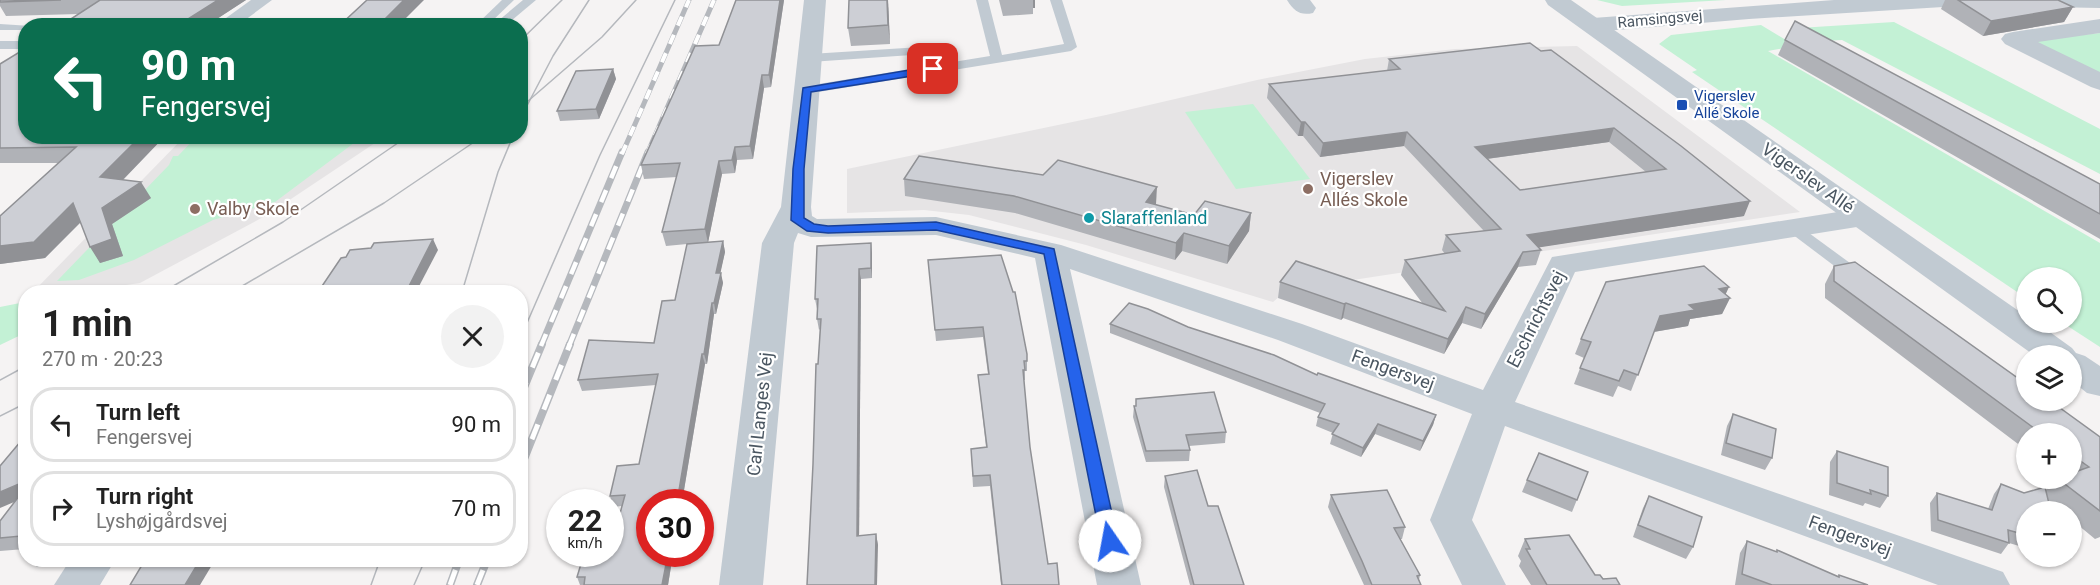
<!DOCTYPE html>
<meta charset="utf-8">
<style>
:root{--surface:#fff;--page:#f2f2f2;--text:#222;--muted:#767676;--line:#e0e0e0}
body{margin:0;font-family:Roboto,sans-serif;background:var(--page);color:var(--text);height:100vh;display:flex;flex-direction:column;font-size:22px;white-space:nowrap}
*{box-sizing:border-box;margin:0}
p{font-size:20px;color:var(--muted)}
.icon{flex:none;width:33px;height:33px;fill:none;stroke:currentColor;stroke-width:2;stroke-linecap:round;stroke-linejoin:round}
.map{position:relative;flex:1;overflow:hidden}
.panel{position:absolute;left:18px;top:285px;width:510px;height:282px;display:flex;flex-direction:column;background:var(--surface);border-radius:24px;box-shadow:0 2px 4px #0004}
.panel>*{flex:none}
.guide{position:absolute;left:18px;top:18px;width:510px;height:126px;border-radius:24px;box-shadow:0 2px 4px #0004;background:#0b6e4f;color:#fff;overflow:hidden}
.tools{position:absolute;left:2016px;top:267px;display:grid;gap:12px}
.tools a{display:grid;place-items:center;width:66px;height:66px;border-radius:50%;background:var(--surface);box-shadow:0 2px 4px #0004;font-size:30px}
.speed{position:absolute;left:546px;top:489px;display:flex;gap:12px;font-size:30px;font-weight:700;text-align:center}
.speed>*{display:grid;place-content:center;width:78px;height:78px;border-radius:50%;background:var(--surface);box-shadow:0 2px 4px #0004;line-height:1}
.speed small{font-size:15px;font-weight:400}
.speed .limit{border:9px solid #d22;background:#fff;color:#111}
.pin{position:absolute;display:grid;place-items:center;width:51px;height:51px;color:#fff;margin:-26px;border-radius:12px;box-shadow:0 3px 9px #0006}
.me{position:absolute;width:66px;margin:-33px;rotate:348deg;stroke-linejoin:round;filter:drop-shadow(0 0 4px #0008)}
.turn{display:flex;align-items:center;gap:21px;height:126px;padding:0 24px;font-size:27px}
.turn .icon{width:78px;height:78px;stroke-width:2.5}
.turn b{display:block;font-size:42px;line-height:51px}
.round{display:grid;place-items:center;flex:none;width:63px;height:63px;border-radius:32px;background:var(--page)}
.headline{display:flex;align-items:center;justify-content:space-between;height:102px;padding:0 24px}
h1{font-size:36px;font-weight:700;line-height:45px}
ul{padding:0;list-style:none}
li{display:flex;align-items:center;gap:18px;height:75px;margin:0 12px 9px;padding:0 12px;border:3px solid var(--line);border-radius:24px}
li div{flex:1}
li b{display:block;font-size:22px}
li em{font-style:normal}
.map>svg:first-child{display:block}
</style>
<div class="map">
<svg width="2100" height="585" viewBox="0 0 2100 585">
<rect width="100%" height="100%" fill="#f5f3f3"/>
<g fill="#e6e4e5">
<polygon points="1577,46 1800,212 1287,290 1273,302 1086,245 969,215 924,210 847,213 847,169 1106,115 1257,80 1365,59 1455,49"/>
<polygon points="184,137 384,137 267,215 140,283 78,292 33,292"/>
</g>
<g fill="#c3f1d5">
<polygon points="1597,0 1726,0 1622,6"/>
<polygon points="1894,22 2100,129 2100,174 1842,40 1822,41 1799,28"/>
<polygon points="1761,25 1796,46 1768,51 2100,243 2100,347 2063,323 2072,322 2072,278 2026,278 2026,298 1692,72 1697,70 1659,44 1671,35"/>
<polygon points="2100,33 2100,80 2038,49 2036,40"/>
<polygon points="1253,104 1310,179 1236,189 1185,112"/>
<polygon points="196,137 362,137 275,202 213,220 134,260 79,280 57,281 169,165 173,156 178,156"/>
<polygon points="25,302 25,333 0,345 0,307"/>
</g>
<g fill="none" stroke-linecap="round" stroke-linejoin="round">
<g fill="#c1cad2" fill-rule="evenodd">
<polygon points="502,0 514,0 487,26 475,26"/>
<polygon points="523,0 536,0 505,26 492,26"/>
<polygon points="976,0 988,0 1002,55 1064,44 1050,0 1062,0 1077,47 1071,51 806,94 800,90 806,86 990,56"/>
<polygon points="0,24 31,26 26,26 26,30 0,30"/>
<rect x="0" y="41" width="26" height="8"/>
<polygon points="937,46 943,50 941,53 810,62 804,58 810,54"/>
<polygon points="1793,223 1798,225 1865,274 1867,277 1865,280 1853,280 1788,231 1785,228"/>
</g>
<polygon fill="#c1cad2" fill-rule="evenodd" points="251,0 272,0 237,26 215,26"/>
<g fill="#c1cad2" fill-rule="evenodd">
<polygon points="804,0 826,0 811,207 812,216 817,219 936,217 1061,245 1302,324 1483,390 1552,257 1863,208 1874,211 1878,217 1874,223 1863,226 1575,272 1515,402 2003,572 2010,585 1938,585 1505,426 1472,520 1506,585 1462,585 1430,520 1472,414 1278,340 1070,269 1141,585 1097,585 1035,258 936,235 811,237 798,233 794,243 763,585 719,585 762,243 781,207"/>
<path d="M1287,0h23l6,8 -3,5c-13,3 -19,-2 -26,-13z"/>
<polygon points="1834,0 1954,0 1951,5 1943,7 1749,19 1593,32 1585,30 1581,25 1585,20 1593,18"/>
<polygon points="2037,0 2100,0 2100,8 2048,7 2040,5"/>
<polygon points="2100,19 2100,33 2038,42 2100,72 2100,90 2091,87 2005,44 2001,39 2005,34 2013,32"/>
<polygon points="70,560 115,560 100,585 54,585"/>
</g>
<polygon fill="#c1cad2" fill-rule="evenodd" points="1545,0 1571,0 2026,316 2026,322 2036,322 2072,348 2076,353 2085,356 2100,366 2100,396 2087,393 2072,381 2072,356 2035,356 1548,5"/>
<g stroke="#b5b8bd" stroke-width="1.5">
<polyline points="520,41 562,0"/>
<polyline points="520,108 602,37 636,0"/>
<polyline points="520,119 553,56 589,0"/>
<polyline points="163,292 283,222 408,136"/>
<polyline points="232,292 384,203 483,136"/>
<polyline points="462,292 498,172 513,136"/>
<polyline points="520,339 600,155 675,0"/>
<polyline points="0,380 26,366"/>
<polyline points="0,416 26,403"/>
<polyline points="371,585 380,560"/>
<polyline points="414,585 425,560"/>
</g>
<defs>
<g id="rail-far2">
<polyline points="622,154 689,0"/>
<polyline points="647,154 714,0"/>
</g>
<g id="rail-far1">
<polyline points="541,346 622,152"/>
<polyline points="569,346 648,152"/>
</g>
<g id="rail">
<polyline points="520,397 542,344"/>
<polyline points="520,469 570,344"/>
<polyline points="450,585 459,560"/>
<polyline points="477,585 487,560"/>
</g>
</defs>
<use href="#rail-far2" stroke="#b5b8bd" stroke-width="5"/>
<use href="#rail-far1" stroke="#b5b8bd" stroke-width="7"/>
<use href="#rail" stroke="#b5b8bd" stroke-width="8"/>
<use href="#rail-far2" stroke="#fff" stroke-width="4" stroke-dasharray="10" stroke-linecap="butt"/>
<use href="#rail-far1" stroke="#fff" stroke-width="4.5" stroke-dasharray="13" stroke-linecap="butt"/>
<use href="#rail" stroke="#fff" stroke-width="5" stroke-dasharray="16" stroke-linecap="butt"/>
</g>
<g fill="#b0b2b7" fill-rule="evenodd">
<polygon points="0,0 246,0 206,26 60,26 79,14 6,16 0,6"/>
<polygon points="784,0 771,87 764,88 753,159 737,160 735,173 722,174 708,242 723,241 725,252 720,273 723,283 716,314 714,314 707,364 705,364 682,502 650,502 650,554 673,554 668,585 580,585 577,577 612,543 622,506 613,507 610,496 639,464 656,385 582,391 578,380 654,343 675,300 687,244 666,246 662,232 677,177 644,179 641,165 719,45"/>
<polygon points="888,0 890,44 851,46 848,28"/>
<polygon points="999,0 1035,0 1035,8 1033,8 1033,14 1003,16"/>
<polygon points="1945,0 2058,0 2073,7 2064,22 1983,36 1941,9"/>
<polygon points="1785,40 2100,184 2100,239 1778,55"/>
<path d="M1530,43l214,173 -206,31 3,3 -5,15 -18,2 -37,62 -19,-6 -18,31 -101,-36 -2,2 -63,-22 2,-16 143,22 -22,-29 4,-15 40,-6 -3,-4 4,-15 38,-4 -80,-85 -84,11 -17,-21h-5l-31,-38 2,-14 118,-13 2,-12zM1609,142l37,30 -126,18 -33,-31z"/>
<polygon points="0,65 26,136 165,136 123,180 151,198 112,224 123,256 100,263 80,222 45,258 0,264 0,216 58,163 0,163"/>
<polygon points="613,69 616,79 599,119 560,121 557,111"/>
<polygon points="904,179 1156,205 1194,215 1251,213 1249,231 1227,264 1182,251 1175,260 1015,213 905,196"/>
<polygon points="872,253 872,278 861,279 859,536 876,534 878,545 807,585 820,329 819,330 817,319 817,309 815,299"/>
<polygon points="928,260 1027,354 1027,371 1025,371 1025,380 1024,380 1030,447 1048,564 1059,585 1001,585 990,486 973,487 971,449 986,447 978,375 988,374 983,337 936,341"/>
<polygon points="1834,266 2100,437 2100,537 2095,539 2072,520 2072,512 2061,512 2048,502 2026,512 2026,548 2009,543 2001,554 1931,531 1930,503 1937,493 1988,509 1994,494 2001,484 2024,493 2046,490 2055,478 2072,478 2072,434 2026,434 2026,450 1825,298 1825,284"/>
<polygon points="1725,295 1730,298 1722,314 1690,319 1688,326 1654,332 1631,391 1618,386 1613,397 1574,384 1584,358 1575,354 1581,339"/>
<polygon points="1110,324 1188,327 1317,375 1436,415 1433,425 1420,451 1375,434 1361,457 1330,444 1333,433 1316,426 1318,417 1320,413 1110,333"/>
<polygon points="1134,406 1226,432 1225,443 1189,446 1190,450 1189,461 1146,462 1133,417"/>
<polygon points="1733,414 1772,458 1765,470 1721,455 1727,426"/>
<polygon points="1837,451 1888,496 1880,508 1865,503 1863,506 1829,495 1830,462"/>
<polygon points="1588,472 1572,512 1522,492 1527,480"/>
<polygon points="1165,476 1208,506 1244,585 1190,585 1164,487"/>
<polygon points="1331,495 1405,527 1402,539 1400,539 1420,575 1419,580 1421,585 1364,585 1328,507"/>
<polygon points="1649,496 1693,547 1686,559 1633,537 1643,508"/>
<polygon points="14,502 25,549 0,551 0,521"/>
<polygon points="1525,539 1595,575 1620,585 1531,585 1519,566 1521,561 1518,556"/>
<polygon points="1747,541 1776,552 1777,550 1838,577 1839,575 1868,585 1735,585 1740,553"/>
</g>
<g fill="#909195">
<polygon points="218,0 246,0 206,26 177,26"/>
<polygon points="404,0 424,0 398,26 378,26"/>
<polygon points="780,0 784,0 771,87 769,75"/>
<polygon points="887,0 888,0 890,44 888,25"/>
<rect x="1033" y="0" width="2" height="8"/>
<polygon points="2073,7 2064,22 1983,36 1991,21"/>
<polygon points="613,69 616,79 599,119 596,109"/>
<polygon points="762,75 764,88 753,159 750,146"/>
<polygon points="1301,122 1305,122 1303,136 1298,136"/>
<polygon points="1614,128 1609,142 1471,161 1475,147"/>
<polygon points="1407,132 1404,146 1320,157 1323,143"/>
<polygon points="141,136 165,136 110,193 100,177"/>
<polygon points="735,147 737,160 735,173 732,160"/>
<polygon points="719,161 722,174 708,243 705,229"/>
<polygon points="141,182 151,198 112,224 123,256 100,263 90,247 102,208"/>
<polygon points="1157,187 1156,204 1145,219 1146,202"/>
<polygon points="1750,201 1744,216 1523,250 1527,235"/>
<polygon points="73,203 83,220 45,258 0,264 0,246"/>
<polygon points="1251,213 1249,231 1227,264 1229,246"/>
<polygon points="1184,233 1182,251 1175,260 1176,243"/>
<polygon points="433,239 438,250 416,292 406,292"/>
<polygon points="723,241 725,252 718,284 716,273"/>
<polygon points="871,243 872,253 872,278 871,268"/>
<polygon points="1523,252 1518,267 1481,329 1485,314"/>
<polygon points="859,269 861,279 859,547 857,536"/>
<polygon points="721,273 723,283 716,314 714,303"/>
<polygon points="1729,287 1723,300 1730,298 1722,314 1690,319 1688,326 1653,332 1660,316 1689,305 1719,289"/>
<polygon points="712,303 714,314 707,364 704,354"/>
<polygon points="1346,303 1343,318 1341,320 1344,304"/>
<polygon points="1466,307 1462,323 1444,354 1448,339"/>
<polygon points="702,354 705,364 682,502 677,502"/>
<polygon points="1436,415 1433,425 1420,451 1423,441"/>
<polygon points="1378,424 1375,434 1361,457 1363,448"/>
<polygon points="26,481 26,497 0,508 0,492"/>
<polygon points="876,534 878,545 877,585 875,585"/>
<polygon points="668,554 673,554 668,585 662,585"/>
<polygon points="31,560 53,560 37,567"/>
<polygon points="200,560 215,560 200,585 185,585"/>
</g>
<g fill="#cdcfd5" stroke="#909195" stroke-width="1.5" fill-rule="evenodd">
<polygon points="0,0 61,0 0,2"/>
<polygon points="100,0 218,0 177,26 60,26"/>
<polygon points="367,0 404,0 378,26 339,26"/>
<polygon points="736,0 780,0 769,75 762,75 750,146 735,147 732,160 719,161 705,229 662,232 680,163 641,165 695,46 719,45"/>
<polygon points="849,0 887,0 888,25 848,28"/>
<polygon points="1958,0 2058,0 2073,7 1991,21"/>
<polygon points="1795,21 2100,184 2100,214 1785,40"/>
<path d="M1530,43l11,8 10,-1 130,96 69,55 -223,34 14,15 -18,2 -38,62 -19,-7 -18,32 -102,-36 -2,1 -64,-22 16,-21 149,50 -40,-51 55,-9 -14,-16 55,-6 -94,-97 -84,11 -18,-21h-4l-32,-38 131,-15 -11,-10zM1614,128l52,41 -146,21 -45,-43z"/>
<polygon points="26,48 26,136 141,136 100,177 141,182 102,208 112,239 90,247 73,203 34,242 0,246 0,216 76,147 0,148 0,64"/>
<polygon points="613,69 596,109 557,111 576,71"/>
<polygon points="919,156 1043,175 1058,160 1157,187 1146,202 1194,215 1205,201 1251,213 1229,246 1184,233 1176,243 1014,196 904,179"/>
<polygon points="433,239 406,292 318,292 341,258 346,257 350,250 371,248 374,243"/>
<polygon points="723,241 716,273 721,273 714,303 712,303 704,354 702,354 677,502 650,502 650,554 668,554 662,585 584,585 585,577 577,577 584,554 610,554 610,543 612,543 625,495 610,496 617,466 639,464 658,374 578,380 589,340 654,343 662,301 675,300 687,244"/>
<polygon points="871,243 871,268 859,269 857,536 876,534 875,585 807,585 813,464 816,364 818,364 821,319 817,319 818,299 815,299 817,246"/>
<polygon points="1001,255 1013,292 1015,292 1027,354 1027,361 1024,361 1025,370 1023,370 1030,447 1048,564 1057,563 1059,585 1002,585 990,475 973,476 971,449 987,447 978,375 989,374 983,327 935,330 928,260"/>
<polygon points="1855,262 2026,384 2026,400 2049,400 2100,437 2100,511 2057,478 2072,478 2072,473 2089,467 2072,455 2072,434 2042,434 1834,281 1834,266"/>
<polygon points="1704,266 1729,287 1719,289 1730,298 1689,305 1695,310 1660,316 1638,375 1624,370 1619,381 1580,368 1591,342 1581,339 1606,282"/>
<polygon points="1129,303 1148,309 1188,327 1274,355 1317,375 1318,373 1436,415 1423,441 1378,424 1363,448 1332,434 1339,424 1318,417 1325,404 1110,324"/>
<polygon points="1214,392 1226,432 1186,435 1190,450 1146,451 1134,406 1136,406 1136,399"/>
<polygon points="1733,414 1776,429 1772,458 1726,443"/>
<polygon points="26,435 26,481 0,492 0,466"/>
<polygon points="1837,451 1888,467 1888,496 1870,490 1871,494 1837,483"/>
<polygon points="1539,453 1588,472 1577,500 1527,480"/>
<polygon points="1197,470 1208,506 1218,506 1244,585 1194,585 1165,476"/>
<polygon points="2001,484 2024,493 2045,487 2051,512 2026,512 2026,535 2008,530 2009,543 1938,520 1937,493 1992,510"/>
<polygon points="26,487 26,550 21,536 0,538 0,521"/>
<polygon points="1387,490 1405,527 1394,528 1420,575 1417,576 1421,585 1372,585 1362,561 1331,495"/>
<polygon points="1649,496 1702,517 1693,547 1638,525"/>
<polygon points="1569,535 1595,575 1600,575 1603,579 1616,578 1620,585 1547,585 1526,549 1530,549 1525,539"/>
<polygon points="1747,541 1777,552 1777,550 1839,577 1839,575 1868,585 1772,585 1742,574"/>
<polygon points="145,560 200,560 185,585 130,585"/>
</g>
<polygon fill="#2563eb" stroke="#184099" stroke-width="1.5" points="933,66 938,69 937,72 811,92 804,169 804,218 814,224 828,226 936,222 1054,249 1118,541 1116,545 1110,547 1104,545 1101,541 1044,254 936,230 828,233 807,231 791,220 793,169 803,88"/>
<rect fill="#1a4fb4" stroke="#fff" stroke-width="2" x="1676" y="99" width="12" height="12" rx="3"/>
<g fill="#8d6e63" stroke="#fff" stroke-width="2">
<circle cx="1308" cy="189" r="6"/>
<circle cx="195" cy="209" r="6"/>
</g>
<circle fill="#0f9aa8" stroke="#fff" stroke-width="2" cx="1089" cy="218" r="6"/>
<g text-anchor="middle" stroke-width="4.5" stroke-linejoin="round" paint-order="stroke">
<g font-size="15" fill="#4a5661" stroke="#fff">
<text transform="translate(1660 19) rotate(-5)" y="5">Ramsingsvej</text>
</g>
<g font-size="15" fill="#164399" stroke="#fff" text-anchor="start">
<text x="1694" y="101">Vigerslev<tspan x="1694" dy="17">Allé Skole</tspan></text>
</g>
<g font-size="18" fill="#4a5661" stroke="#fff">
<text transform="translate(1808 178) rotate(35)" y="6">Vigerslev Allé</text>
<text transform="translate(1536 319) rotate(-63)" y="6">Eschrichtsvej</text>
<text transform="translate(1393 370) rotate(20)" y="6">Fengersvej</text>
<text transform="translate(760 414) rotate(-84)" y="6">Carl Langes Vej</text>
<text transform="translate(1850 536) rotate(20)" y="6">Fengersvej</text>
</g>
<g font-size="18" fill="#785e54" stroke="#fff" text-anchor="start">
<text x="1320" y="185">Vigerslev<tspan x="1320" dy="21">Allés Skole</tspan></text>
<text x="207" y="215">Valby Skole</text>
</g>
<g font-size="18" fill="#0d838f" stroke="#fff" text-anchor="start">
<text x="1101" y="224">Slaraffenland</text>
</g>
</g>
</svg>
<div class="tools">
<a><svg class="icon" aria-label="search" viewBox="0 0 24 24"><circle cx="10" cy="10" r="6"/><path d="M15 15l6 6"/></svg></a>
<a><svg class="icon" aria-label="layers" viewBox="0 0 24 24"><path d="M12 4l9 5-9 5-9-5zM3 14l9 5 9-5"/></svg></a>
<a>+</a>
<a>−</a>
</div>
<div class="speed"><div>22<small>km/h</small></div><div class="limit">30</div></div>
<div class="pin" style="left:933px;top:69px;background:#d93025"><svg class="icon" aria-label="arrive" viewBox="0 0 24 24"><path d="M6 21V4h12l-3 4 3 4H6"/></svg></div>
<svg class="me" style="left:1110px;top:541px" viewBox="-20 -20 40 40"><circle r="19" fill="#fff"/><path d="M0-13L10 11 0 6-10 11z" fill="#2563eb"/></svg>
<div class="guide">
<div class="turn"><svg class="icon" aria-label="left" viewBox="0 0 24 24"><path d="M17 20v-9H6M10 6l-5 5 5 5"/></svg><div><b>90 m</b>Fengersvej</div></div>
</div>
<section class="panel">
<div class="headline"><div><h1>1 min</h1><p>270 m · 20:23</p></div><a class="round"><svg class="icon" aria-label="close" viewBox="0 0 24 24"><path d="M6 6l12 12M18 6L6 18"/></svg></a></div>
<ul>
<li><svg class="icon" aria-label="left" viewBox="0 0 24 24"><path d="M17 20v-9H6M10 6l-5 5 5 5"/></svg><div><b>Turn left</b><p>Fengersvej</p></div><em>90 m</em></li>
<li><svg class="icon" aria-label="right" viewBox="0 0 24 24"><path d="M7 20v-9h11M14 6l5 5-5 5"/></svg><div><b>Turn right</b><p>Lyshøjgårdsvej</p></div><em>70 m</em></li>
</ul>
</section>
</div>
